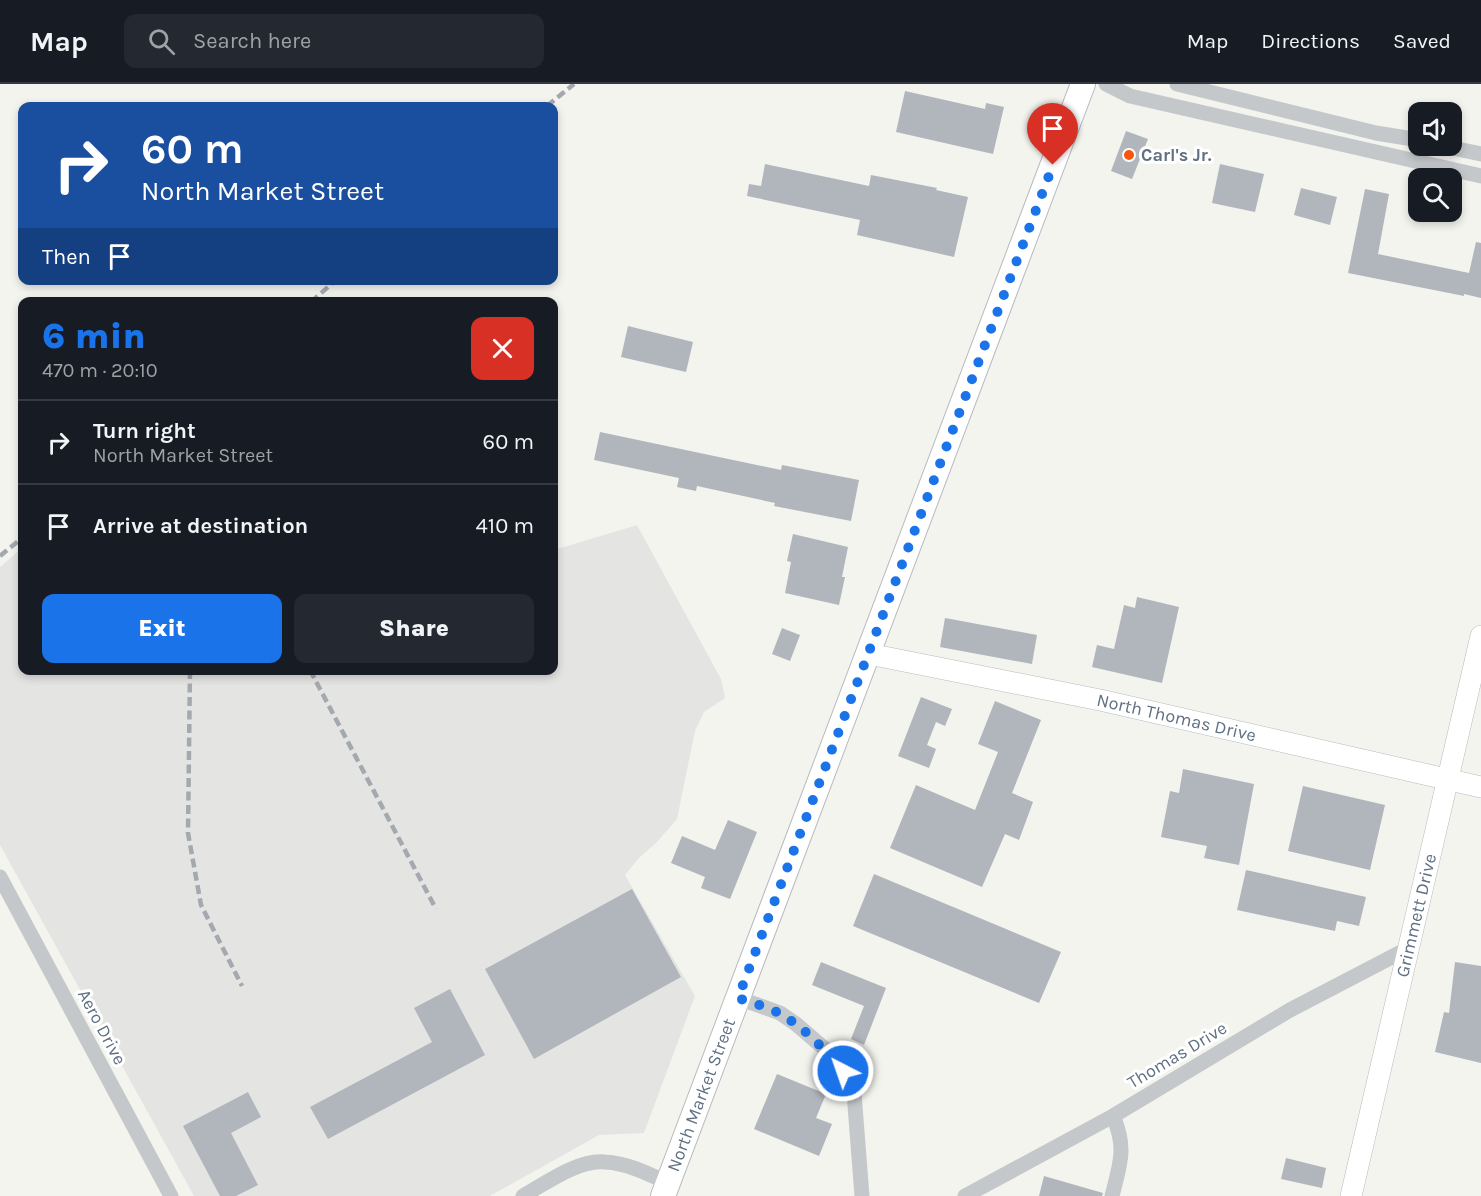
<!DOCTYPE html>
<meta charset="utf-8">
<style>
:root{--surface:#171b24;--page:#242831;--text:#f1f3f6;--muted:#9ea1a6;--line:#363941;--accent:#1a73e8}
body{margin:0;font-family:Karla,sans-serif;background:var(--page);color:var(--text);height:100vh;display:flex;flex-direction:column;font-size:22px;white-space:nowrap}
*{box-sizing:border-box;margin:0}
p{font-size:20px;color:var(--muted)}
.icon{flex:none;width:33px;height:33px;fill:none;stroke:currentColor;stroke-width:2;stroke-linecap:round;stroke-linejoin:round}
.map{position:relative;flex:1;overflow:hidden}
.panel{position:absolute;left:18px;top:213px;width:540px;height:378px;display:flex;flex-direction:column;background:var(--surface);border-radius:12px;box-shadow:0 3px 9px #0003}
.panel>*{flex:none}
.banner{position:absolute;left:18px;top:18px;width:540px;height:183px;border-radius:12px;box-shadow:0 3px 9px #0003;background:#1a4fa0;color:#fff;overflow:hidden}
.tools{position:absolute;left:1408px;top:18px;display:grid;gap:12px}
.tools a{display:grid;place-items:center;width:54px;height:54px;border-radius:12px;background:var(--surface);box-shadow:0 3px 9px #0003;font-size:30px}
.pin{position:absolute;display:grid;place-items:center;width:51px;height:51px;color:#fff;margin:-62px -26px;border-radius:50% 50% 50% 0;rotate:-45deg;box-shadow:0 0 6px #0007}
.pin .icon{rotate:45deg}
.me{position:absolute;width:66px;margin:-33px;rotate:319deg;stroke-linejoin:round;filter:drop-shadow(0 0 4px #0008)}
.turn{display:flex;align-items:center;gap:21px;height:126px;padding:0 24px;font-size:27px}
.turn .icon{width:78px;height:78px;stroke-width:2.5}
.turn b{display:block;font-size:42px;line-height:51px}
.then{display:flex;align-items:center;height:57px;padding:0 24px;background:#0003;gap:12px;font-size:22px}
.round{display:grid;place-items:center;flex:none;width:63px;height:63px;border-radius:12px;background:var(--page)}
.head{display:flex;align-items:center;justify-content:space-between;height:102px;padding:0 24px}
h1{font-size:36px;font-weight:800;line-height:45px;color:var(--accent)}
.cta{display:flex;gap:12px;margin-top:auto;padding:12px 24px}
.cta a{flex:1;height:69px;border-radius:12px;background:var(--accent);color:#fff;font-size:24px;font-weight:800;line-height:69px;text-align:center}
.cta a+a{background:var(--page);color:var(--text)}
ul{padding:0;list-style:none}
li{display:flex;align-items:center;gap:18px;height:84px;padding:0 24px;border-top:2px solid var(--line)}
li div{flex:1}
li b{display:block;font-size:22px}
li em{font-style:normal}
header{display:flex;align-items:center;gap:36px;box-sizing:border-box;height:84px;padding:0 30px;background:var(--surface);border-bottom:2px solid var(--line)}
header strong{font-size:28px}
nav{display:flex;gap:33px;margin-inline-start:auto;font-size:21px}
.search{width:420px;height:54px;background:var(--page);display:flex;align-items:center;gap:15px;box-sizing:border-box;padding:0 21px;border-radius:12px;color:var(--muted);font-size:22px}
.map>svg:first-child{display:block}
</style>
<header>
<strong>Map</strong>
<div class="search"><svg class="icon" aria-label="search" viewBox="0 0 24 24"><circle cx="10" cy="10" r="6"/><path d="M15 15l6 6"/></svg>Search here</div>
<nav><a>Map</a><a>Directions</a><a>Saved</a></nav>
</header>
<div class="map">
<svg width="1481" height="1112" viewBox="0 0 1481 1112">
<rect width="100%" height="100%" fill="#f4f4ef"/>
<polygon fill="#e4e5e3" points="637,441 721,595 725,614 704,628 695,647 677,735 657,758 639,774 625,791 695,912 644,1049 599,1051 490,1112 194,1112 0,761 0,483 22,464 22,586 554,586 554,466"/>
<g fill="#b0b6bc">
<polygon points="905,7 985,25 986,19 1004,23 993,70 896,48"/>
<polygon points="1126,47 1148,55 1132,95 1111,87"/>
<polygon points="765,80 869,102 871,91 937,104 936,106 968,113 954,173 857,151 860,136 747,112 749,100 761,102"/>
<polygon points="1220,80 1264,90 1255,128 1212,119"/>
<polygon points="1301,104 1337,113 1330,141 1294,131"/>
<polygon points="1365,105 1389,110 1378,170 1469,189 1476,158 1481,159 1481,214 1464,210 1464,212 1348,189"/>
<polygon points="628,242 693,258 686,288 621,273"/>
<polygon points="600,348 781,386 782,381 859,396 851,437 774,422 775,419 697,402 696,407 677,403 679,394 594,376"/>
<polygon points="793,450 848,463 842,493 845,493 839,521 785,509 791,478 787,477"/>
<polygon points="1137,513 1179,523 1162,599 1092,583 1097,561 1114,565 1124,521 1135,524"/>
<polygon points="945,534 1037,551 1032,580 940,563"/>
<polygon points="782,544 800,551 790,577 772,570"/>
<polygon points="921,613 952,625 945,642 936,638 927,661 936,665 929,684 898,672"/>
<polygon points="995,617 1041,636 1012,709 1033,718 1019,756 1005,750 982,803 890,764 916,701 975,726 998,668 978,660"/>
<polygon points="1183,685 1254,700 1239,781 1204,774 1207,762 1161,753 1170,707 1179,709"/>
<polygon points="1303,702 1385,721 1370,786 1288,767"/>
<polygon points="728,736 757,748 730,815 701,804 705,793 671,779 682,752 715,766"/>
<polygon points="1246,786 1366,813 1359,842 1337,837 1335,847 1237,826"/>
<polygon points="874,790 1061,868 1039,919 853,842"/>
<polygon points="632,805 681,893 534,975 485,885"/>
<polygon points="821,878 886,904 864,961 851,955 864,922 812,901"/>
<polygon points="1455,878 1481,882 1481,979 1435,968 1444,928 1449,929"/>
<polygon points="450,905 485,971 328,1055 310,1023 432,958 414,924"/>
<polygon points="777,990 826,1010 816,1034 832,1040 819,1072 754,1045"/>
<polygon points="248,1008 261,1033 231,1049 258,1101 236,1112 220,1112 183,1042"/>
<polygon points="1286,1074 1326,1084 1322,1104 1281,1095"/>
<polygon points="1044,1092 1103,1109 1102,1112 1039,1112"/>
</g>
<g fill="none" stroke-linecap="round" stroke-linejoin="round">
<defs>
<g id="secondary">
<path id="s1" d="M869,570l231,46 381,87"/>
<path id="s2" d="M1351,1112l130,-560"/>
</g>
<g id="primary">
<path id="s3" d="M663,1112l420,-1112"/>
</g>
</defs>
<use href="#secondary" stroke="#b7bbc0" stroke-width="22"/>
<use href="#primary" stroke="#b7babe" stroke-width="26"/>
<g stroke="#c5c8cb" stroke-width="15">
<polyline points="1106,0 1130,12 1481,92"/>
<polyline points="1177,0 1376,49 1419,56"/>
<polyline points="1443,62 1481,70"/>
<polyline points="0,793 171,1112"/>
<polyline points="738,914 780,929 796,940 825,965 843,987 854,1009 862,1112"/>
<path d="M523,1112c23,-13 56,-37 82,-34 22,1 44,12 63,21"/>
<polyline points="965,1112 1113,1032 1290,926 1409,864"/>
<path d="M1112,1112c8,-32 15,-48 1,-80"/>
</g>
<use href="#secondary" stroke="#fff" stroke-width="21"/>
<use href="#primary" stroke="#fff" stroke-width="24"/>
<g stroke="#a4a9af" stroke-width="4.5" stroke-dasharray="9 4.5" stroke-linecap="butt">
<polyline points="547,22 574,0"/>
<polyline points="311,218 336,196"/>
<polyline points="0,472 22,454"/>
<polyline points="190,586 188,749 201,821 242,902"/>
<polyline points="310,586 436,825"/>
</g>
</g>
<g fill="none" stroke-linecap="round" stroke-linejoin="round">
<path stroke="#1a73e8" stroke-width="10" stroke-dasharray="0 18" d="M843,987c-18,-21 -37,-42 -61,-56 -13,-8 -30,-12 -44,-17l315,-833"/>
</g>
<circle fill="#f5570e" stroke="#fff" stroke-width="2" cx="1129" cy="71" r="6"/>
<g text-anchor="middle" stroke-width="6" stroke-linejoin="round" paint-order="stroke">
<g font-size="18" font-weight="bold" fill="#607083" stroke="#fff" text-anchor="start">
<text x="1141" y="77">Carl's Jr.</text>
</g>
<g font-size="18" fill="#607083" stroke="#fff">
<text dy="6" stroke="none"><textPath href="#s1" startOffset="314">North Thomas Drive</textPath></text>
<text dy="6" stroke="none"><textPath href="#s2" startOffset="288">Grimmett Drive</textPath></text>
<text transform="translate(102 943) rotate(62)" y="6">Aero Drive</text>
<text transform="translate(1177 971) rotate(-31)" y="6">Thomas Drive</text>
<text dy="6" stroke="none"><textPath href="#s3" startOffset="108">North Market Street</textPath></text>
</g>
</g>
</svg>
<div class="tools">
<a><svg class="icon" aria-label="sound" viewBox="0 0 24 24"><path d="M4 9h4l5-4v14l-5-4H4zM17 9q2 3 0 6"/></svg></a>
<a><svg class="icon" aria-label="search" viewBox="0 0 24 24"><circle cx="10" cy="10" r="6"/><path d="M15 15l6 6"/></svg></a>
</div>
<div class="pin" style="left:1053px;top:81px;background:#d93025"><svg class="icon" aria-label="arrive" viewBox="0 0 24 24"><path d="M6 21V4h12l-3 4 3 4H6"/></svg></div>
<svg class="me" style="left:843px;top:987px" viewBox="-20 -20 40 40"><circle r="17" fill="#1a73e8" stroke="#fff" stroke-width="3"/><path d="M0-11L8 9 0 5-8 9z" fill="#fff"/></svg>
<div class="banner">
<div class="turn"><svg class="icon" aria-label="right" viewBox="0 0 24 24"><path d="M7 20v-9h11M14 6l5 5-5 5"/></svg><div><b>60 m</b>North Market Street</div></div>
<div class="then">Then<svg class="icon" aria-label="arrive" viewBox="0 0 24 24"><path d="M6 21V4h12l-3 4 3 4H6"/></svg></div>
</div>
<section class="panel">
<div class="head"><div><h1>6 min</h1><p>470 m · 20:10</p></div><a class="round" style="background:#d93025;color:#fff"><svg class="icon" aria-label="close" viewBox="0 0 24 24"><path d="M6 6l12 12M18 6L6 18"/></svg></a></div>
<ul>
<li><svg class="icon" aria-label="right" viewBox="0 0 24 24"><path d="M7 20v-9h11M14 6l5 5-5 5"/></svg><div><b>Turn right</b><p>North Market Street</p></div><em>60 m</em></li>
<li><svg class="icon" aria-label="arrive" viewBox="0 0 24 24"><path d="M6 21V4h12l-3 4 3 4H6"/></svg><div><b>Arrive at destination</b></div><em>410 m</em></li>
</ul>
<div class="cta"><a>Exit</a><a>Share</a></div>
</section>
</div>
